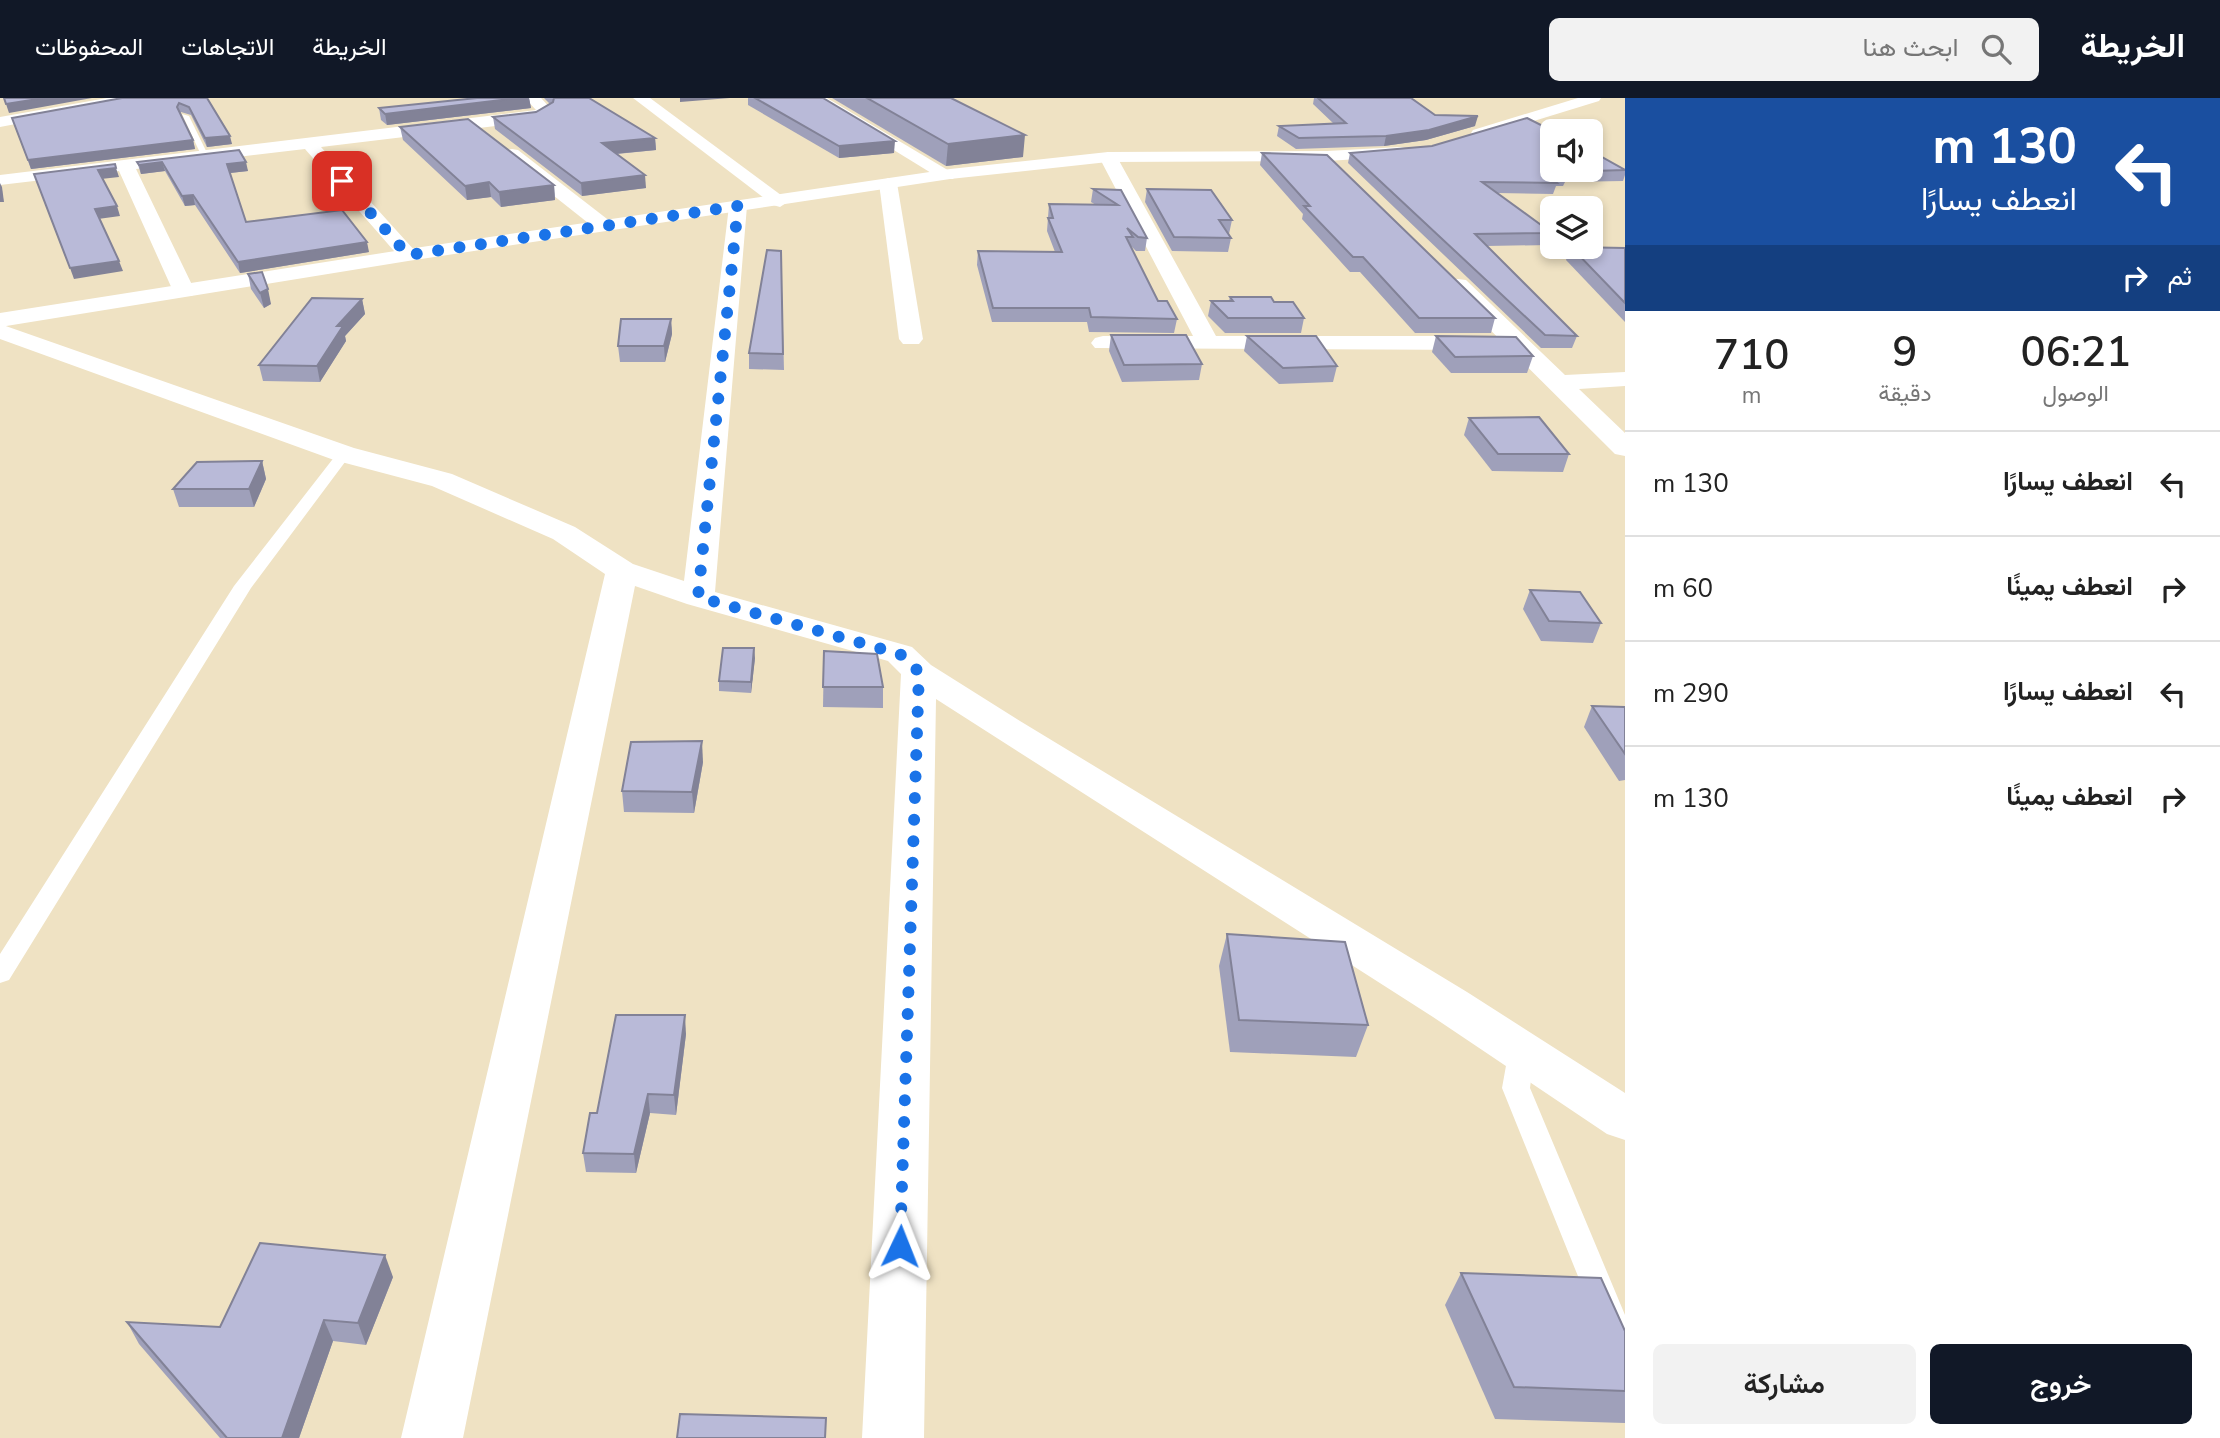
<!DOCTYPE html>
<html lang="ar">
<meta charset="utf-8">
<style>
:root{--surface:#fff;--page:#f2f2f2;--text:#222;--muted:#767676;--line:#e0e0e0;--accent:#111827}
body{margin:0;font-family:"Nunito Sans",Vazirmatn,sans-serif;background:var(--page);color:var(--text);direction:rtl;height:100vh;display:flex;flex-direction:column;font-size:26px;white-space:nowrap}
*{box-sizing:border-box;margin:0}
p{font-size:23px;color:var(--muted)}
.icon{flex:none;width:38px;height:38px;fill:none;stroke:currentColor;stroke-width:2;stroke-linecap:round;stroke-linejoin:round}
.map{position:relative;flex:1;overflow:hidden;direction:ltr}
.side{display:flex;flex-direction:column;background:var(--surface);width:595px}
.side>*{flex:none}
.top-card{background:#1a4fa0;color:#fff;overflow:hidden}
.tools{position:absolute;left:1540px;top:21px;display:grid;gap:14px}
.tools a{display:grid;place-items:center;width:63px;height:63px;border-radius:10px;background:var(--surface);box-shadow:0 4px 10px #0003;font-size:35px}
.pin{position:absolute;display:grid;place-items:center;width:60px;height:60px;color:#fff;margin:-30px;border-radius:14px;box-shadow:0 4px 10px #0006}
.me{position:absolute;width:77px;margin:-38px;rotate:2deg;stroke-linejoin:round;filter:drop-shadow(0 0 5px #0008)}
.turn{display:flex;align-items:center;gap:24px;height:147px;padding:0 28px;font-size:32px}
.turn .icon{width:91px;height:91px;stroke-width:2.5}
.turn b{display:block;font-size:49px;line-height:60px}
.then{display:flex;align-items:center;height:66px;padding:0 28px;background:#0003;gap:14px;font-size:26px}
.eta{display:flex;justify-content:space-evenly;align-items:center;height:119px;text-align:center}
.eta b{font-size:42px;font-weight:600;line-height:49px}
.button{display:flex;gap:14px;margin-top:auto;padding:14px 28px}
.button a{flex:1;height:80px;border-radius:10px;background:var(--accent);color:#fff;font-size:28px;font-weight:600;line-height:80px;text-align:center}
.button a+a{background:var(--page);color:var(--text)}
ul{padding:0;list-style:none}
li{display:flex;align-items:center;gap:21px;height:105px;padding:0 28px;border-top:2px solid var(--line)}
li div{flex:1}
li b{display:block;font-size:26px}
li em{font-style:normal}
header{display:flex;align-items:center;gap:42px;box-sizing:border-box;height:98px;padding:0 35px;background:var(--accent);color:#fff}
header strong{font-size:33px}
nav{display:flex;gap:38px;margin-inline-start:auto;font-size:24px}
.search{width:490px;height:63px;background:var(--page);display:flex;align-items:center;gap:18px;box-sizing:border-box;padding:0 24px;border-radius:10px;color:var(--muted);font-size:26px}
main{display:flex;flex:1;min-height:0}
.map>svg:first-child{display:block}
</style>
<header>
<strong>الخريطة</strong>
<div class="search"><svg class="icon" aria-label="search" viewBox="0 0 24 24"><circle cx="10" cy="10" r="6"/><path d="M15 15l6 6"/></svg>ابحث هنا</div>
<nav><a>الخريطة</a><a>الاتجاهات</a><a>المحفوظات</a></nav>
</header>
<main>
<section class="side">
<div class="top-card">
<div class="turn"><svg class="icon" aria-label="left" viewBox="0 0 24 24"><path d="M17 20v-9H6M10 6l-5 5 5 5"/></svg><div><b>130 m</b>انعطف يسارًا</div></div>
<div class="then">ثم<svg class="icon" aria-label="right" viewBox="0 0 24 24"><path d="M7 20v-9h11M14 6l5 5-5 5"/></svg></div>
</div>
<div class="eta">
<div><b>06:21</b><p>الوصول</p></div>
<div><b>9</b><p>دقيقة</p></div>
<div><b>710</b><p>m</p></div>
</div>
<ul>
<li><svg class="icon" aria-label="left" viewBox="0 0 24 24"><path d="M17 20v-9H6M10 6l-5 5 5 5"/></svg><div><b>انعطف يسارًا</b></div><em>130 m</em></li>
<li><svg class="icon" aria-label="right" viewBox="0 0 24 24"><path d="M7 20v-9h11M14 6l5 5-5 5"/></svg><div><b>انعطف يمينًا</b></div><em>60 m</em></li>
<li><svg class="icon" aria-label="left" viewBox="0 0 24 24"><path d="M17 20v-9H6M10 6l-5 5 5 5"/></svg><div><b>انعطف يسارًا</b></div><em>290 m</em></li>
<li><svg class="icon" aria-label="right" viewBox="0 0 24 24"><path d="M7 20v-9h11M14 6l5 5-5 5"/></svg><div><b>انعطف يمينًا</b></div><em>130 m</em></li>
</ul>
<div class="button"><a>خروج</a><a>مشاركة</a></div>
</section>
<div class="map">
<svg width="1625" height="1340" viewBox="0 0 1625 1340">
<rect width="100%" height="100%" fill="#efe2c3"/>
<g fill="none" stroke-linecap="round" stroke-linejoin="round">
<g fill="#fff" fill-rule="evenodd">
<polygon points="182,16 189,18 209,59 201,57"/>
<polygon points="344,352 351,356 251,490 9,882 0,885 0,856 234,488 339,353"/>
<polygon points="1522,941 1531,944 1535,951 1530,990 1625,1217 1625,1270 1614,1266 1609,1255 1502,990 1509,951 1513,944"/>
</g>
<g fill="#fff" fill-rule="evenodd">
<polygon points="107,0 139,0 132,4 0,29 0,19"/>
<polygon points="525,0 541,0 553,13 537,23 321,49 415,153 418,157 415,161 401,161 305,51 136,71 195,193 192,198 176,198 173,193 119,73 0,87 0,77 536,12"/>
<polygon points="633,0 650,0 789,103 780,109 773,107"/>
<polygon points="809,0 827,0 956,77 953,81 941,81"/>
<polygon points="512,51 518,52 611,124 614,128 611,132 597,132 506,60 504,56 506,52"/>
<polygon points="1108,54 1117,59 1216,238 1485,238 1493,240 1497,245 1493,250 1485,252 1095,250 1091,245 1095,240 1103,238 1193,238 1099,59"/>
<polygon points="888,80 897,85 923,241 919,246 903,246 899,241 879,85"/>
<polygon points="738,102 747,108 715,494 912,549 931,567 1020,623 1467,894 1625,995 1625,1042 1607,1036 1433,919 936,601 924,1340 862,1340 901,576 888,563 687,506 635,488 463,1340 401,1340 605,476 553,441 432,388 334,362 0,241 0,226 354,350 452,376 575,429 633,466 684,483 729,108"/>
<polygon points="1458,181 1466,182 1565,277 1625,274 1625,288 1579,291 1625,335 1625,358 1615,356 1450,192 1447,187 1450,182"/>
</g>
<g fill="#fff" fill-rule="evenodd">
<polygon points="1578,0 1601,0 1599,3 1485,38 1473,38 1471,35 1473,32"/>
<polygon points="1400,49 1406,50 1408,54 1406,58 1327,63 1108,64 950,81 408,163 0,229 0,215 408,151 950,71 1108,54 1327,53"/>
</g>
</g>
<g fill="#9fa0ba">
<polygon points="207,0 232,46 207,49 191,17 181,14 180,15 193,42 195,51 31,71 15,29"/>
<polygon points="477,0 529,0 531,10 387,27 381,22 379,10"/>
<polygon points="544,0 589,0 655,40 656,52 617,56 646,90 582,98 495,31 493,19 536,14 550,6"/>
<polygon points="748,0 823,0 894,55 839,60 748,7"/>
<polygon points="832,0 951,0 1023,59 946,68"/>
<polygon points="1314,0 1411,0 1435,17 1475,28 1426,42 1384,48 1296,51 1277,38 1279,28 1334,26 1313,6"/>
<polygon points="400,29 554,87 555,102 501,109 491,99 467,102 403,42"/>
<polygon points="239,52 248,73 230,75 246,124 369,154 240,175 195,107 185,108 165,73 141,76 137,64"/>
<polygon points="1262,55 1495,220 1491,235 1415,235 1360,174 1350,174 1302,121 1303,116 1260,67"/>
<polygon points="1350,55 1625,72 1625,77 1623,83 1565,84 1563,88 1556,88 1553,96 1497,95 1552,135 1549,147 1486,148 1577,238 1572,250 1541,250 1348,65"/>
<polygon points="1093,91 1121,92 1147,140 1145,153 1136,153 1131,148 1131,150 1158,203 1177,221 1174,235 1089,234 1087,224 992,224 977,167 978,153 1055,154 1047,133 1049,106 1096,107 1091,104"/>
<polygon points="1147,91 1232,122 1229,136 1228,136 1231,140 1228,154 1172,153 1145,104"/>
<polygon points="1571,149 1625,150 1625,224 1566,162"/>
<polygon points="781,153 784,272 749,271 749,255"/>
<polygon points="248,176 271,206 264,210 251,191"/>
<polygon points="1230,199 1274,204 1304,220 1301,235 1225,235 1208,218 1211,203 1229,203"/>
<polygon points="362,201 365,216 345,238 346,243 320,284 263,283 259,267"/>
<polygon points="671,221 672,236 665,264 620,264 618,248"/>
<polygon points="1111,237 1202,266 1199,282 1122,284 1109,253"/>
<polygon points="1247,238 1337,268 1333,284 1279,286 1244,253"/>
<polygon points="1436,238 1533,258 1527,275 1451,275 1432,254"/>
<polygon points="1469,320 1569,356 1563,374 1492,373 1464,337"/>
<polygon points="262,363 266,381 254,409 179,409 173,391"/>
<polygon points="1530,492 1601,525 1593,545 1541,543 1523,511"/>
<polygon points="824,553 883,589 883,610 823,609"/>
<polygon points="755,560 751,595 719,593 719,583"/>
<polygon points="1592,608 1625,609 1625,682 1619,683 1584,629"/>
<polygon points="703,664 694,715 624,714 622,693"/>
<polygon points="1227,836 1368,927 1356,959 1230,954 1219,868"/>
<polygon points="686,936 676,1017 650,1015 636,1075 586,1074 583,1055 597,1015"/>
<polygon points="1461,1175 1625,1233 1625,1325 1495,1321 1445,1207"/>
<polygon points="393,1179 366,1247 333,1243 299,1340 220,1340 139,1246 127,1224 220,1229"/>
</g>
<g fill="#828297">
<polygon points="44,0 92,0 9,15 6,6"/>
<polygon points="518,0 529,0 531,10 387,27 385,16"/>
<polygon points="680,0 730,0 680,4"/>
<polygon points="1478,18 1475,28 1426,42 1384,48 1386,38"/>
<polygon points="1025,37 1023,59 946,68 948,46"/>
<polygon points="230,38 232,46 207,49 205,40"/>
<polygon points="655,40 656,52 603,57 602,45"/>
<polygon points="193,42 195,51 31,71 28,62"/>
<polygon points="895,43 894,55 839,60 839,48"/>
<polygon points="162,64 165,73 141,76 139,67"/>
<polygon points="246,64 248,73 230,75 227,66"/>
<polygon points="116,70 119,79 101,81 98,72"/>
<polygon points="645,77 646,90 582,98 581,85"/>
<polygon points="489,84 491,99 467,102 465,88"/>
<polygon points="0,85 2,89 4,104 0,104"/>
<polygon points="554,87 555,102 501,109 499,94"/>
<polygon points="193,97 195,107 185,108 182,98"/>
<polygon points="117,108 120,118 98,121 95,111"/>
<polygon points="367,144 369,154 240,175 238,164"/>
<polygon points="119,163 123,173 74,181 70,170"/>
<polygon points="268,191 271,206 264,210 260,195"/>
<polygon points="362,201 365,216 345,238 346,243 320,284 317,268 337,228"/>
<polygon points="671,221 672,236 665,264 664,248"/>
<polygon points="262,363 266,381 254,409 249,391"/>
<polygon points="754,550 755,560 751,595 751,584"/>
<polygon points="702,643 703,664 694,715 692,694"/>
<polygon points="685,917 686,936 676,1017 674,997"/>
<polygon points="648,996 650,1015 636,1075 634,1056"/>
<polygon points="385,1157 393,1179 366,1247 358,1225"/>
<polygon points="324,1222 333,1243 299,1340 282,1340"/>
</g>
<g fill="#b9bad8" stroke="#828297" stroke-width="2">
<polygon points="4,0 44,0 6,6"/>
<polygon points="122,0 207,0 230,38 205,40 189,9 179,5 177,9 193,42 28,62 12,20"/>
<polygon points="477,0 518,0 385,16 379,10"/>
<polygon points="554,0 589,0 655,40 602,45 645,77 581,85 493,19 536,14 553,4"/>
<polygon points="755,0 823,0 895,43 839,48"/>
<polygon points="867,0 951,0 1025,37 948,46"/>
<polygon points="1318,0 1411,0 1435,17 1478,18 1429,32 1386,38 1299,40 1279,28 1346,25"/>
<polygon points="1527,20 1553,33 1552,72 1591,72 1591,53 1625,72 1562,74 1566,78 1547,77 1557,85 1482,84 1552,135 1475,136 1577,238 1545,237 1350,55 1432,48"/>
<polygon points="468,21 554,87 499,94 489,84 465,88 400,29"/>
<polygon points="239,52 246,64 227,66 246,124 342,112 367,144 238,164 193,97 182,98 162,64 139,67 137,64"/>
<polygon points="1262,55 1327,57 1495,220 1419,220 1363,159 1353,159 1304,108 1310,108"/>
<polygon points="115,66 116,70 98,72 117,108 95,111 119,163 70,170 34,76"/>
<polygon points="1093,91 1121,92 1147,140 1138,139 1127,130 1133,139 1126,139 1158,203 1167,203 1177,221 1091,219 1089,210 993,210 978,153 1062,154 1048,120 1053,120 1049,106 1118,107"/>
<polygon points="1147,91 1211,92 1232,122 1219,122 1231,140 1174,139"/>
<polygon points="1571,149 1625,150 1625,205"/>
<polygon points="767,152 781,153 783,256 749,255"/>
<polygon points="262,174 268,191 260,195 248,176"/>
<polygon points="1230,199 1271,199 1274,204 1293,204 1304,220 1228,220 1211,203 1233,203"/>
<polygon points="312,200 362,201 337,228 343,228 317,268 259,267"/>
<polygon points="621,221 671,221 664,248 618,248"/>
<polygon points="1111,237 1186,237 1202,266 1124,267"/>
<polygon points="1247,238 1316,238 1337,268 1283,270"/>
<polygon points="1436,238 1516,239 1533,258 1455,259"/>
<polygon points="1539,319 1569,356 1498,356 1469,320"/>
<polygon points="262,363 249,391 173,391 197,364"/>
<polygon points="1530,492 1580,494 1601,525 1549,523"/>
<polygon points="723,550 754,550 751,584 719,583"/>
<polygon points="824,553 877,556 883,589 823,589"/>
<polygon points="1592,608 1625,609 1625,656"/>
<polygon points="702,643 692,694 622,693 631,644"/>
<polygon points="1227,836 1345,844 1368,927 1239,922"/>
<polygon points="616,917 685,917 674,997 648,996 634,1056 583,1055 590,1015 597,1015"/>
<polygon points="260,1145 385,1157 358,1225 324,1222 282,1340 227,1340 127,1224 220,1229"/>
<polygon points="1461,1175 1601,1180 1625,1233 1625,1293 1514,1289"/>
<polygon points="680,1316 826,1320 825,1340 677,1340"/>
</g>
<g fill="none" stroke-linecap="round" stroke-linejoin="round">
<polyline stroke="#1a73e8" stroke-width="12" stroke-dasharray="0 21.6" points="342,83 408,157 738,108 698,499 900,556 919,574 900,1148"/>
</g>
</svg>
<div class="tools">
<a><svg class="icon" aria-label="sound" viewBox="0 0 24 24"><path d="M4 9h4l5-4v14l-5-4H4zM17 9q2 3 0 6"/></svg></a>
<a><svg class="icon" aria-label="layers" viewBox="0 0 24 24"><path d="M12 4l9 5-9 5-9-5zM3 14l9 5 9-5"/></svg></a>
</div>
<div class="pin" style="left:342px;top:83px;background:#d93025"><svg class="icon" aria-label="arrive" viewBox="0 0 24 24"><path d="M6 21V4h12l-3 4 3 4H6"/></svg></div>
<svg class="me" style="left:900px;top:1148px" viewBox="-20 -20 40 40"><path d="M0-17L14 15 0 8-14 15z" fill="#1a73e8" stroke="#fff" stroke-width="4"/></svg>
</div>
</main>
